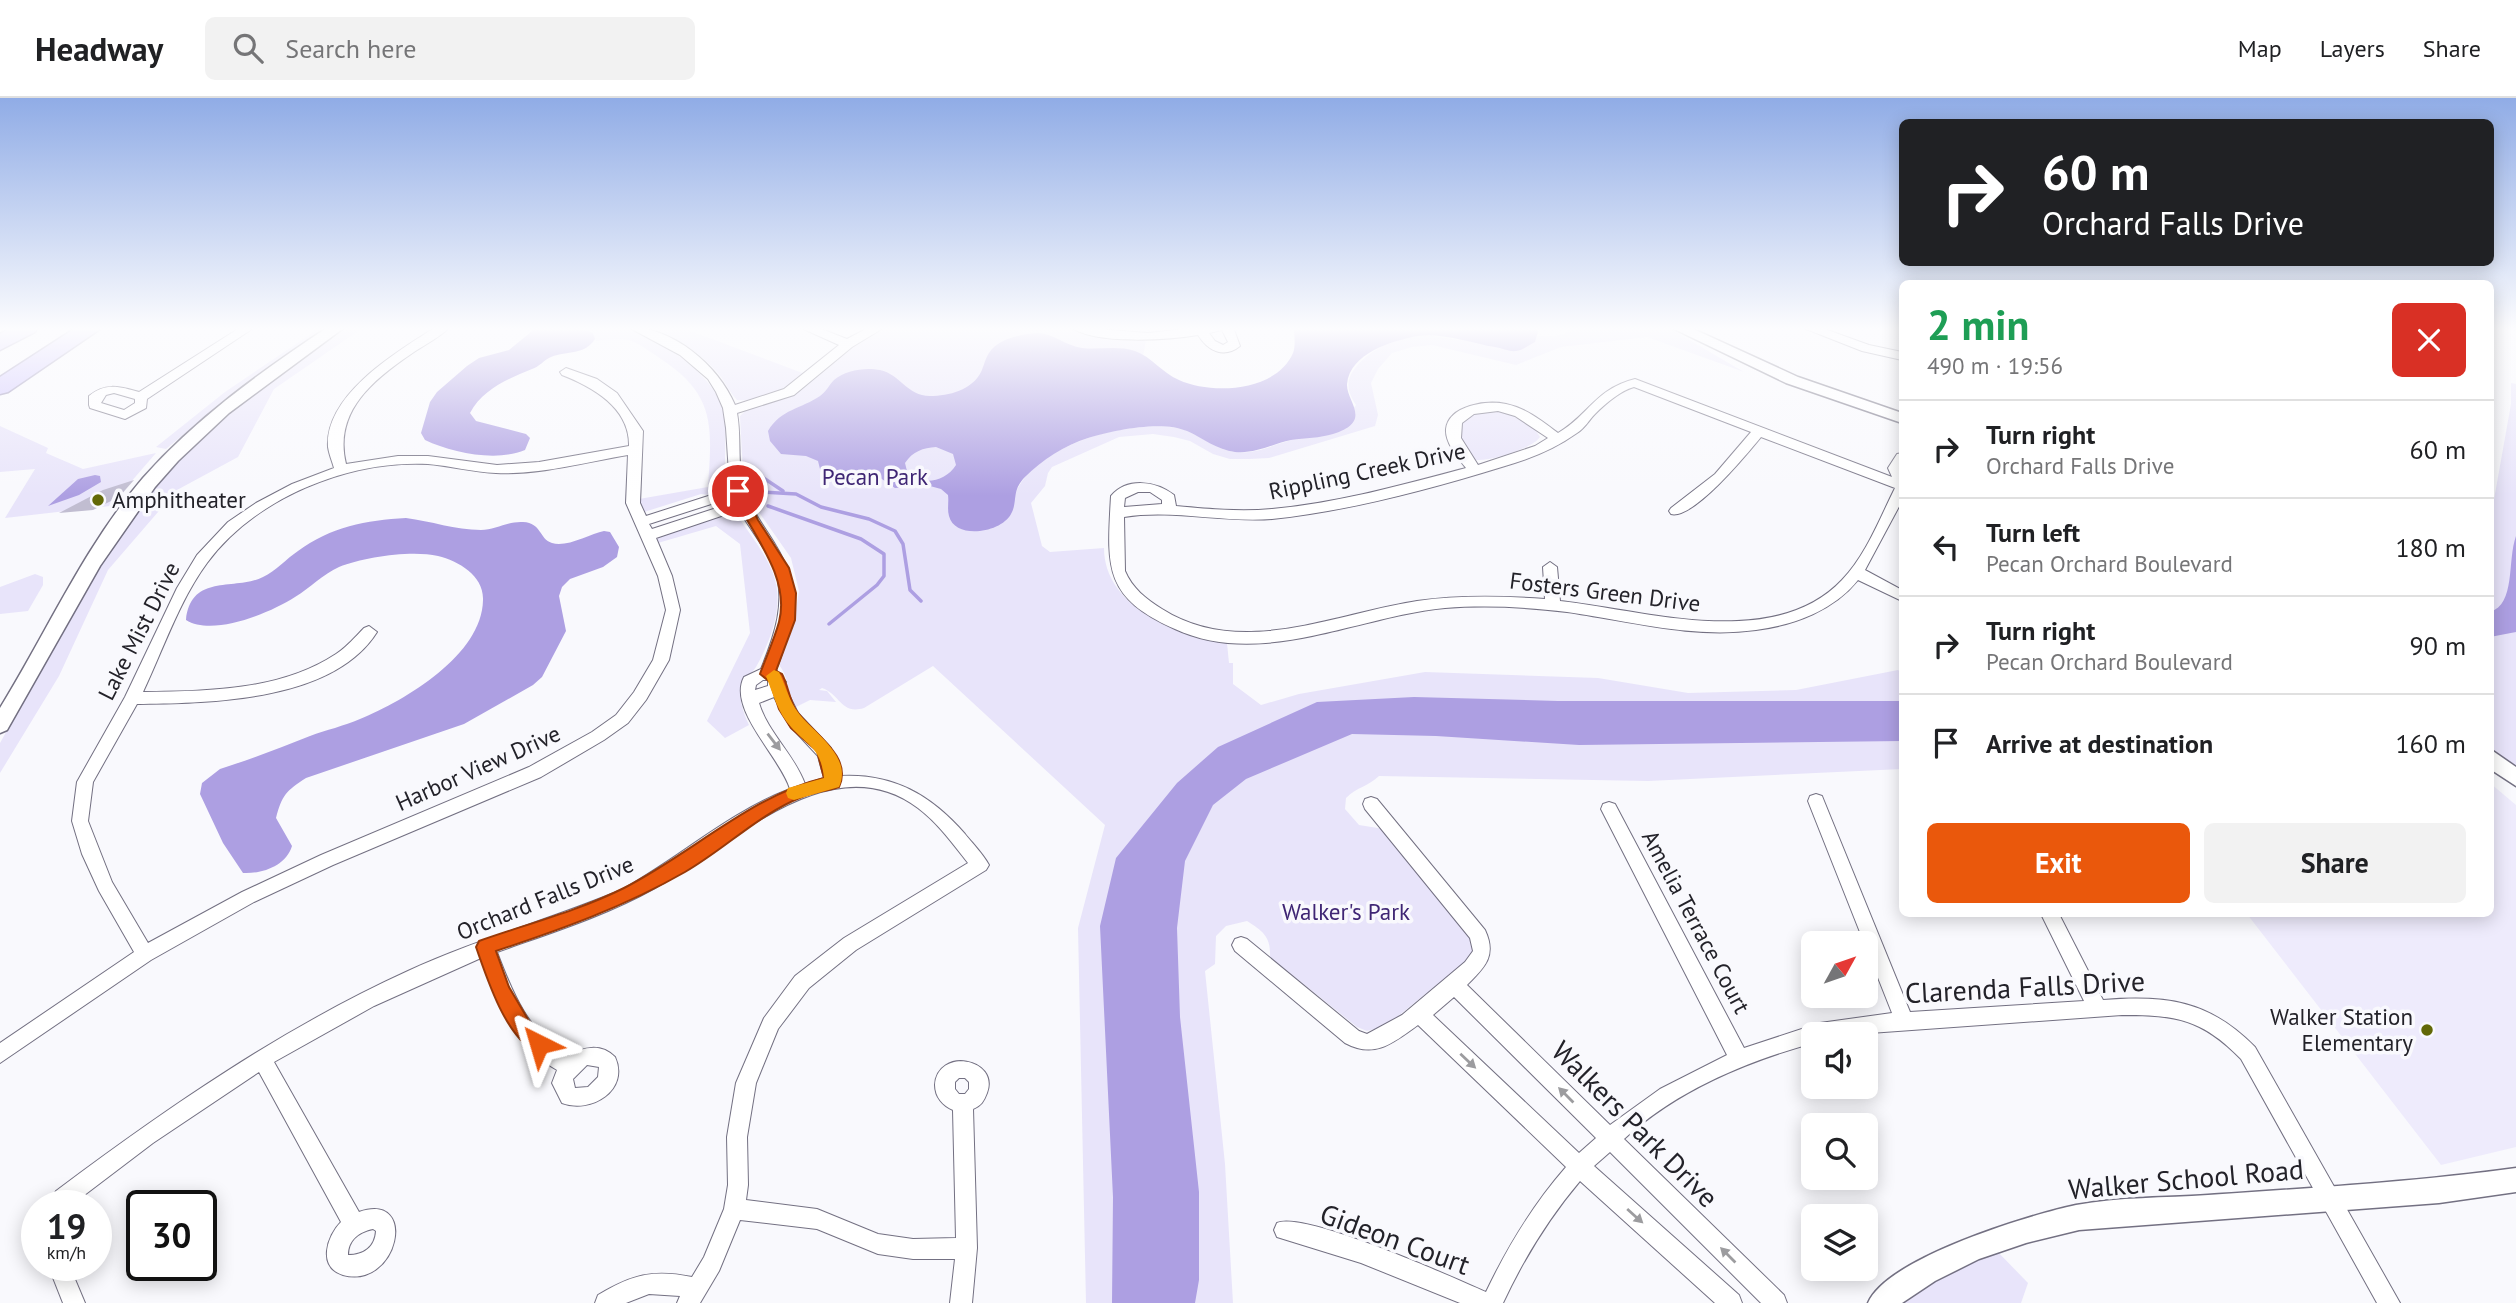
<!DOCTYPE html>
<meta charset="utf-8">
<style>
:root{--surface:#fff;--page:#f2f2f2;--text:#202124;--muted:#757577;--line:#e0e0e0;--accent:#ea580c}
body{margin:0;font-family:"PT Sans",sans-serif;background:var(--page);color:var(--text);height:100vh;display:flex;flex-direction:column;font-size:26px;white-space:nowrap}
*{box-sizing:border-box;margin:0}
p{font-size:23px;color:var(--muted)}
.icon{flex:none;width:38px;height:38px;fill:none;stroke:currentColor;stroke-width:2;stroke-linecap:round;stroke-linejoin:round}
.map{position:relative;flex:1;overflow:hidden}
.sheet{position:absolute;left:1899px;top:182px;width:595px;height:637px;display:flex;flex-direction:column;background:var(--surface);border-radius:10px;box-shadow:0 4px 18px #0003}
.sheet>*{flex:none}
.banner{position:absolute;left:1899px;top:21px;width:595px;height:147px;border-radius:10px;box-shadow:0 4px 18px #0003;background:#202124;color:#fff;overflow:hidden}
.needle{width:46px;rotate:50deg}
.controls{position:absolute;left:1801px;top:833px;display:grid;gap:14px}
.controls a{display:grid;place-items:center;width:77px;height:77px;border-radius:10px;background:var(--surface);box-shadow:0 4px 18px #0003;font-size:35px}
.speed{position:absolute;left:21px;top:1092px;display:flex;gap:14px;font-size:35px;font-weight:700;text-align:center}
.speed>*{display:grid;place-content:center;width:91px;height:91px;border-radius:50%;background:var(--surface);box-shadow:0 4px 18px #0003;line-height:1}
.speed small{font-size:18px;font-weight:400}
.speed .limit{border:4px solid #111;border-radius:10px;background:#fff;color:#111}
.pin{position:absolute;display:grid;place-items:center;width:60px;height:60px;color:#fff;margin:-30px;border:4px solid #fff;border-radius:50%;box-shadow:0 2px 7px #0007}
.me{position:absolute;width:77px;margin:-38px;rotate:320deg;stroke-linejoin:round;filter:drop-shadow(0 0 5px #0008)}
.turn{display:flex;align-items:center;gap:24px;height:147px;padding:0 28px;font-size:32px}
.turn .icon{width:91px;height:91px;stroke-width:2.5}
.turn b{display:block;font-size:49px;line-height:60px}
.round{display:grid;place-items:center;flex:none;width:74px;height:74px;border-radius:10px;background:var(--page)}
.overview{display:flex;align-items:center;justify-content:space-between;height:119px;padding:0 28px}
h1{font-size:42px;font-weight:800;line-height:52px;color:#1e9e55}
.primary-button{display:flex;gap:14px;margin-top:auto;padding:14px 28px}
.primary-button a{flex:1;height:80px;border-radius:10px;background:var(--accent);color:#fff;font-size:28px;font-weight:800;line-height:80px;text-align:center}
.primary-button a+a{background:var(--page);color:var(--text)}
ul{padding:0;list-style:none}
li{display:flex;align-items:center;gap:21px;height:98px;padding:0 28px;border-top:2px solid var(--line)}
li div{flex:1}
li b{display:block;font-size:26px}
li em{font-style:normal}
header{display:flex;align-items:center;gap:42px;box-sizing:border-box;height:98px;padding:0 35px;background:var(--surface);border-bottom:2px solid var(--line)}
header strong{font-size:33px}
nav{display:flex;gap:38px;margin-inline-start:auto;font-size:24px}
.search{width:490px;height:63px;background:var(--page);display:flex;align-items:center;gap:18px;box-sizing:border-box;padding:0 24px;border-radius:10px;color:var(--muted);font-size:26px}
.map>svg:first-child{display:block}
</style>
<header>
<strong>Headway</strong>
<div class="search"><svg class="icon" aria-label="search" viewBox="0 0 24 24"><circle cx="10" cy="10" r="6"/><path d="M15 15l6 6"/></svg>Search here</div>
<nav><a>Map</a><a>Layers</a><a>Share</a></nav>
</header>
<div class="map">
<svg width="2516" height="1205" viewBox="0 0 2516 1205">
<rect width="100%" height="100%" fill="#f9f9fd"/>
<polygon fill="#eeebfc" points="2490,685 2516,707 2516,1049 2441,1067 2247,816 2490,816"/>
<g fill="#e8e4fa">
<polygon points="321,229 329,229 244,287 166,351 156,349 225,294"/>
<polygon points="349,229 364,229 274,291 238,359 177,392 108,472 59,578 0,675 0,645 119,433 155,386 209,331 262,289"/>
<path d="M577,229c15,0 34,-3 48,1 35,11 86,44 97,79 7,26 0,50 5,75 -4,13 -14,14 -26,12l-60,19 -2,-14 69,-12c4,-60 8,-92 -47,-128 -30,-20 -28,-22 -65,-18l-3,-8z"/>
<path d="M651,229h29l125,47c-17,13 -46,29 -68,26 -8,-8 -12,-19 -20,-28 -18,-20 -41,-34 -66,-45z"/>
<path d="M885,229h177l50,10 34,3 -5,27 -135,71 7,64c12,-55 113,-83 164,-74 21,4 37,22 59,24 20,2 34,-6 52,-11 15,-5 32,-5 47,-8l21,-28c-9,-13 -11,-25 0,-38 15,-18 42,-31 66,-32 12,0 25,4 37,5 25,2 51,1 76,2l2,-6h19l29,-9h82l77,45 -97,-35 -86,10 -45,18 -84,-20 -20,2 -20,6 -14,16 -7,14 7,32 -3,11 -106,32 -20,1h-19l-17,-5 -23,-13 -16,-4 -21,-3 -34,3 -67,30 -4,6 -3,13 -14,17 11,43 8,6 54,-4c0,59 74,88 123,95l2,20h4v21l28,21 38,-11 126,-22 173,6 90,15 108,-3 102,-20 4,3v96l-254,12 -269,-5c-10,10 -22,11 -33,22l-1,11 14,16 25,4 89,113 -1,10 -6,9 -80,65 -19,5 -10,-4 -87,-70c1,-20 -7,-26 -23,-36l-21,5 -10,10 -1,28 -10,7 20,193 8,139h-147l-8,-375 27,-103 -172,-159 -69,42c-23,7 -24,-14 -42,-20l-3,2 8,1 9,11 -26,-2 -16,8c-7,-13 -4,-30 -15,-43l14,-38 6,-36 -8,-33 -42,-60 -6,-25 -3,-57 7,-7 38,-13 79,-61z"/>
<polygon points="2511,285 2516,286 2516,671 2490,649 2490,424 2511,306"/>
<path d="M1484,311c21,2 45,8 56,28 -8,12 -56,27 -69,22l-9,-14 -3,-25z"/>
<polygon points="0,328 48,350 46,355 83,371 156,355 110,408 5,420 35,371 0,374"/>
<path d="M723,416l16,4c14,21 32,42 37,66 6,28 -7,60 -20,83 -5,8 -14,12 -15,22 -2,13 3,25 8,36l-24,13 -18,-17 43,-88 -10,-89 -24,-18 -65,19 3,-7z"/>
<polygon points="35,476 43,479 43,487 28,513 0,516 0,489"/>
<polygon points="1992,1148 2028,1185 2021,1205 1890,1205"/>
</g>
<g fill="#ad9fe2" fill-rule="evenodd">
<path d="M537,229h40l16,6 2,6c-11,17 -27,11 -44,18 -7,3 -12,10 -19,12 -24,10 -49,20 -62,44l6,8 50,13 4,4 -5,12c-28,12 -73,3 -100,-10l-4,-7 9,-31 7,-10 30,-26 12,-8 30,-8z"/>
<path d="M1294,229h242l2,5 -3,10c-6,3 -12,8 -19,9 -6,1 -14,-3 -21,-4 -23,-4 -55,-15 -78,-11 -25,5 -67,17 -70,48 -1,18 27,37 -14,50 -13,4 -28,4 -42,6 -19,4 -35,14 -56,12 -18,-2 -32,-14 -48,-21 -25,-11 -74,-1 -99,7 -23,7 -46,22 -63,39 -14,14 -7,25 -14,37 -10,19 -56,26 -62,2 -2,-7 0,-14 -1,-21l-7,-6 -11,-3 -35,2 -19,-13h-9l-17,7 -29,-9 -3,-12 -12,-5 -25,-2 -11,-13 -2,-10c13,-22 33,-22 52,-35 6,-4 9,-11 14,-16 11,-10 32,-13 46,-10 20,4 27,26 50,26 19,0 42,-6 51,-24 3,-6 4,-13 8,-19 9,-14 32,-19 48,-20 16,0 29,13 45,15 18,2 35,-3 53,3 17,6 27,22 44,29 33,15 97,12 114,-27 3,-8 1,-18 1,-26zM936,349l17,7 3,11c-11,17 -31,20 -48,10l-3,-12c8,-12 18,-15 31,-16z"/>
<polygon points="95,377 100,378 101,384 79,397 48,408 78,381"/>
<path d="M406,420c25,3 49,12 75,12 14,0 27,-9 42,-8 19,1 16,17 29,21 14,5 38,-9 52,-12l6,1 9,15 -2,10 -14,10 -33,12 -8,8 -3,9 7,35 -24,46 -9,8 -69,39 -158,54c-20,13 -24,17 -30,40l16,28c-6,20 -30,28 -49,27l-20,-30 -23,-49 2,-11 18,-14c31,-10 60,-21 90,-33 16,-6 34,-10 50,-17 46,-19 122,-64 123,-119 1,-24 -24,-39 -45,-44 -27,-6 -73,1 -99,11 -16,7 -29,21 -44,30 -25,16 -82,40 -109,23 5,-47 49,-29 77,-43 13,-6 23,-18 35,-26 33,-24 68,-31 108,-33z"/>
<path d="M2516,438v96l-26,5v-25c26,-8 17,-51 26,-76z"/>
<polygon points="1414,599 1558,603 1902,603 1902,643 1579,647 1436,638 1352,636 1246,681 1213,707 1185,763 1177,830 1180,919 1199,1094 1199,1182 1195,1205 1112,1205 1113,1099 1100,828 1116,760 1177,685 1218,649 1317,604"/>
</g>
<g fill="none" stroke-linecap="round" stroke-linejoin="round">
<g stroke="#ad9fe2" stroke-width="3.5">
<polyline points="762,379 783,393"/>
<polyline points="762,394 796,396 821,409 869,421 895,433 903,446 910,492 921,503"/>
<polyline points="768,408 861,441 884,456 884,478 877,487 829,526"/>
</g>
</g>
<polygon fill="#c1bdd1" points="134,382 119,399 93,412 59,415 103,392"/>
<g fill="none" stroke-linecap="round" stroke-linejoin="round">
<defs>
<g id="minor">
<path d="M241,229h14l-108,72 -1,9 -21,11 -35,-11 -1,-3v-9c17,-14 31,-9 50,-4zM114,295l21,6v4l-11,7 -23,-7 5,-8z"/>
<path d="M436,229h14c-10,10 -24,17 -36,25 -40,27 -81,59 -68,112l52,-8h30l69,9 42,-3 90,-16c1,-38 -36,-59 -67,-71l-2,-3 6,-4 31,11 20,14 26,38 -3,72 6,13 84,-27 -4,-61 -3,-20 -7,-16 -8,-13 -28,-24 -52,-28c45,0 90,38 107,78l49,-16 55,-44 -40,-18h17l31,12 23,-12h15l-33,20 -58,48 -57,18c5,27 -1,56 9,81 7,19 20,35 30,52 26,42 17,81 0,124l10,12 -2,3 14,28 33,35 9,28c53,-3 91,19 125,58 8,10 18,20 24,31l-3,5 -130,80 -47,38 -31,41 -22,54 -9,54 1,48 -2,15 71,9 61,25 35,5 43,-1 -3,-128c-10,-4 -18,-13 -18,-25 2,-38 65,-27 52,8 -3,8 -6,13 -14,16l4,139 -5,55h-22l5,-44h-42l-35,-5 -61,-25 -77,-9 -21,51 -19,32h-23l3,-7 -31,-2 -23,9h-31l3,-8c34,-20 54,-26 94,-18l12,-20 20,-48 4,-24 -1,-48 9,-54 28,-65 31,-42 49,-38 124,-75c-15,-19 -30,-40 -50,-55 -88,-66 -190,40 -263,80 -50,28 -105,45 -158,64 15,40 32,82 71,104 15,-9 33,-13 47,1 15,33 -24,57 -53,46l-10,-20 5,-13c-41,-23 -61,-69 -76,-112l-107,48 -100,56 85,150c60,-21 39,78 -16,63 -26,-8 -16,-39 -2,-53l-82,-150 -106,71 -83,63h-21l7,-15c111,-83 225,-162 352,-220 69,-32 142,-51 213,-81 57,-31 108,-78 169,-101 -9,-31 -63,-80 -46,-112l17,-8c13,-32 26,-68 13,-102 -9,-20 -24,-38 -35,-57l-83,28 16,38 8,34 -11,50 -23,40 -18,23 -24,17 -63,37 -208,88 -79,37 -103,58 -151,103v-20l134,-91 -35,-61 -17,-37 -10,-33 5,-39 48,-85 52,-109 20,-33 31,-33 28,-19 36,-19 42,-16c-2,-7 -5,-14 -6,-21 -3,-53 70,-96 108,-120zM628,357l-2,48 32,73 8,34 -13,50 -19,32 -18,23 -24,17 -63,35 -208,88 -79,37 -94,51 -36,-61 -24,-61 5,-39 44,-78c72,-1 196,-2 240,-72l-8,-6 -5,2c-9,9 -17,19 -28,26 -56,37 -128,37 -193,38 20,-42 36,-91 64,-129 48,-65 141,-103 221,-99 23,2 45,8 68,9 44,2 90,-11 132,-18zM733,399l2,5 -83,27 -3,-5zM763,582h5v6l-13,4 1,-5zM774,599l16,29 28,30 6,22 -19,6c-11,-30 -37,-51 -46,-81zM587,967l12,2 -1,10 -10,10 -13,1 -2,-9zM959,980h6l4,4v7l-4,5h-6l-4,-5v-7zM373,1131l3,2c-1,16 -12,24 -28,24 0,-15 11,-23 25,-26z"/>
<path d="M1071,229l77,6 55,-6h30l7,19c-16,13 -32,5 -42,-11 -29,5 -104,10 -127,-8zM1222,232l6,12 -5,3 -8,-4 -6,-8z"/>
<polygon points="1801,229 1819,229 1869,247 1902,254 1902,262 1862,253"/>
<path d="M1635,281l257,98 -4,-9 9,-14 5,-1v48l-37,69 37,20v11l-44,-21c-24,30 -63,45 -102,50 -63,9 -126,-9 -189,-18 -40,-5 -82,-7 -122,-4 -87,8 -184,61 -270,21 -72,-32 -68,-62 -64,-133 16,-19 45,-15 63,-1l2,11c32,3 64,6 96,3 66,-6 130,-24 194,-41 -8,-10 -21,-25 -20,-39 3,-24 41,-29 60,-25 20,4 36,17 52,29 31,-18 37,-44 77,-54zM1634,289l117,45 -36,42 -44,34 -2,3 2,3c22,6 76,-60 90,-77l134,51c-16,32 -29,67 -53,92 -68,72 -198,30 -282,21l-3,-34 -7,-5 -7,5 2,32c-42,-3 -86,-4 -128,2 -84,13 -176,58 -255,8 -16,-10 -30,-21 -37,-38l-1,-54c49,-8 99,6 148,2 78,-8 159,-30 233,-53 25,-7 51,-18 72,-33 8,-5 12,-13 18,-19 11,-11 25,-23 39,-27zM1498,313l17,5 33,22 -13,8 -57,19 -17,-27 1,-15 12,-9zM1138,394h12l12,8v4l-38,3 1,-9z"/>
<path d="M1816,696l6,2 2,5 86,211 174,-11 -43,-87h18l44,86c63,-5 106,0 152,47l145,256h-23l-136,-244c-39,-40 -64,-44 -119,-44l-266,19h-43v9c-67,19 -136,47 -189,96l160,156 3,8h-26l-151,-151 -16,14 145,129 3,8h-27l-135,-122c-32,38 -56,77 -77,122h-43l-99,-40 -84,-26 -3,-7 3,-7c28,-12 175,54 209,69 22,-46 46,-86 80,-125l-148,-142c-25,18 -43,34 -73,18l-110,-92 -3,-6 3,-6 6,-2 6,2 112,92 8,3 35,-19 63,-53 8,-11 -3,-13 -105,-129 -2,-5 2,-5 6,-2 6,2 108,131c12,26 0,37 -18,55l143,140 50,-36 67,-34 -126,-246 2,-5 6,-2 6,2 129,244 76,-25 72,-10 -84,-212 2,-5zM1454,899l142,141 -17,15 -146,-138z"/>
<polygon points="48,1167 69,1167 85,1205 63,1205"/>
</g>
<g id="tertiary">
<path d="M328,229h17l-116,86 -51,48 -23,26 -55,79 -93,164 -7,3v-25c47,-76 84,-161 143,-230 53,-60 119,-107 185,-151z"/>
<polygon points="1670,229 1689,229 1798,279 1902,315 1902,325 1786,285"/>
<polygon points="2490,651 2516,669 2516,688 2490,671"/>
<path d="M2516,1070v24l-77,11 -360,27 -53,13 -47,16 -44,22 -33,22h-34c19,-45 161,-88 208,-98 42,-8 89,-7 132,-10 103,-7 206,-13 308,-27z"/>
</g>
<g id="motorway">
<polygon points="12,229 38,229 35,234 0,252 0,236"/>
<polygon points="77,229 103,229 8,294 0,296 0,279"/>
</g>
</defs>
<use href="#minor" stroke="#737082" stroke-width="2"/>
<use href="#tertiary" stroke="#737082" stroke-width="3"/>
<use href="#motorway" stroke="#928ab3" stroke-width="3"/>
<use href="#minor" fill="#fff" fill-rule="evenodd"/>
<use href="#tertiary" fill="#fff" fill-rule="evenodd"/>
<use href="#motorway" fill="#cdc2fd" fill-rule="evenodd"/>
</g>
<defs><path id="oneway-solid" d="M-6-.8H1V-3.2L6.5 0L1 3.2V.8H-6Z" transform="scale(1.75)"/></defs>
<g fill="#9c9c9f">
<use href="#oneway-solid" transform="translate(774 644) rotate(52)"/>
<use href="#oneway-solid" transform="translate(1468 963) rotate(43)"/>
<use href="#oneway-solid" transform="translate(1566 997) rotate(-135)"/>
<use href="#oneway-solid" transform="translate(1635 1118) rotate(42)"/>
<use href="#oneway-solid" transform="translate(1728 1157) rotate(-135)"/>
</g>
<linearGradient id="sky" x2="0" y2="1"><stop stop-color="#90ace6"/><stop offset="0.58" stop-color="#fcfcfe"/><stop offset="1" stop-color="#fcfcfe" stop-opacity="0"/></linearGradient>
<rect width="2516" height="398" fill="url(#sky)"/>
<path fill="#ea580c" stroke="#983908" stroke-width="2" d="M738,389l5,1 15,32 31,48 7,25 -1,27 -19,51 6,3c6,11 7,25 14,36 13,21 58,45 43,77 -12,4 -25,5 -37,10 -43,17 -77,52 -117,75 -61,35 -123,57 -189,79l13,36 20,34 19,23 -2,6 -7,3c-33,-13 -52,-75 -63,-106l3,-6c48,-17 99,-30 145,-53 67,-34 128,-93 200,-110l-7,-27 -26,-23 -12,-19 -9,-27 -10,-8c6,-17 14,-34 19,-52 12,-46 -29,-91 -48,-131z"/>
<path fill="#f59e0b" d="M774,572l5,2c6,12 9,25 16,36 13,22 59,46 44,79l-45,13 -6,-2 -2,-5 2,-5 36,-10c-3,-30 -15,-31 -33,-51 -13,-14 -18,-33 -25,-51z"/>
<g fill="#626807" stroke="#f9f9fd" stroke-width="2.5">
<circle cx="98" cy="402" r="7"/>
<circle cx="2427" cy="932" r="7"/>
</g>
<g text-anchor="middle" stroke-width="7" stroke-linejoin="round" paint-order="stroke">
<g font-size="23" fill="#232229" stroke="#f9f9fd">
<text transform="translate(1367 373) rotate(-12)" y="8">Rippling Creek Drive</text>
<text transform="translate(1605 494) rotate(7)" y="8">Fosters Green Drive</text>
<text transform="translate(139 533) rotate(-63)" y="8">Lake Mist Drive</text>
<text transform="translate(478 670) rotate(-24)" y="8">Harbor View Drive</text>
<text transform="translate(545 800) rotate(-22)" y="8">Orchard Falls Drive</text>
<text transform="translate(1696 824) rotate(62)" y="8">Amelia Terrace Court</text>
</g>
<g font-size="23" fill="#3f2674" stroke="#f9f9fd">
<text x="875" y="387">Pecan Park</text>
<text x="1346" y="822">Walker's Park</text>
</g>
<g font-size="23" fill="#232229" stroke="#f9f9fd" text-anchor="start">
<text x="112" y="410">Amphitheater</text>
<text x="2413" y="927" text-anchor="end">Walker Station<tspan x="2413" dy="26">Elementary</tspan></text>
</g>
<g font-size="28" fill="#232229" stroke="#f9f9fd">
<text transform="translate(2025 889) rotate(-3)" y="10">Clarenda Falls Drive</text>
<text transform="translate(1635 1026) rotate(45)" y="10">Walkers Park Drive</text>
<text transform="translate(2186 1081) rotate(-5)" y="10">Walker School Road</text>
<text transform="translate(1395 1141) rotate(20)" y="10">Gideon Court</text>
</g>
</g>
</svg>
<div class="controls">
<a><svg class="needle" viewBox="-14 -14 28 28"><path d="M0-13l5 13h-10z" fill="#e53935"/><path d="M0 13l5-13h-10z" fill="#757577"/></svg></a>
<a><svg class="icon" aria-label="sound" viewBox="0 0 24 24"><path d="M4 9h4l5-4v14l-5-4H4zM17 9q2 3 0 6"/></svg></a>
<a><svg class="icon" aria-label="search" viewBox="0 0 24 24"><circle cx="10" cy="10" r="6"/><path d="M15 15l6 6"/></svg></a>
<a><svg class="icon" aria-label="layers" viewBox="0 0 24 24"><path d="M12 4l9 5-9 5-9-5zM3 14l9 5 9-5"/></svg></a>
</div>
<div class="speed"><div>19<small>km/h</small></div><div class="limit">30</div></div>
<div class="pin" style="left:738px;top:393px;background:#d93025"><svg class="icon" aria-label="arrive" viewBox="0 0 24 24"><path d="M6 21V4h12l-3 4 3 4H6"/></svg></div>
<svg class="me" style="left:539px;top:946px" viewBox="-20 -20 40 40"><path d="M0-17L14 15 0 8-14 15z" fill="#ea580c" stroke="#fff" stroke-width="4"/></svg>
<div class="banner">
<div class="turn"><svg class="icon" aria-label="right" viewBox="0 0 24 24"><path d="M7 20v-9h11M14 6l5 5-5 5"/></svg><div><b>60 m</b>Orchard Falls Drive</div></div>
</div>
<section class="sheet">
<div class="overview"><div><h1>2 min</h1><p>490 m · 19:56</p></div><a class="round" style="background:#d93025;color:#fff"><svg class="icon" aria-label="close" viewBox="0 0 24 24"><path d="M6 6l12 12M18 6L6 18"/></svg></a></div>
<ul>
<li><svg class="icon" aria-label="right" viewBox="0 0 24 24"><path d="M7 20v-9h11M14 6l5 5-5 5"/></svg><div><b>Turn right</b><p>Orchard Falls Drive</p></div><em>60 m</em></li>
<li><svg class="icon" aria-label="left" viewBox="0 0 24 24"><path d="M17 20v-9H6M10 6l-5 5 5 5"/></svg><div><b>Turn left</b><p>Pecan Orchard Boulevard</p></div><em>180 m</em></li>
<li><svg class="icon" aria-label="right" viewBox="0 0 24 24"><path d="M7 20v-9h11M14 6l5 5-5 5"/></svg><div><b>Turn right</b><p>Pecan Orchard Boulevard</p></div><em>90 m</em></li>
<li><svg class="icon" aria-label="arrive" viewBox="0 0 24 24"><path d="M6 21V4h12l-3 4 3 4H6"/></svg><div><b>Arrive at destination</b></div><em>160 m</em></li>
</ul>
<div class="primary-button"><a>Exit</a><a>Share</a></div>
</section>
</div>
